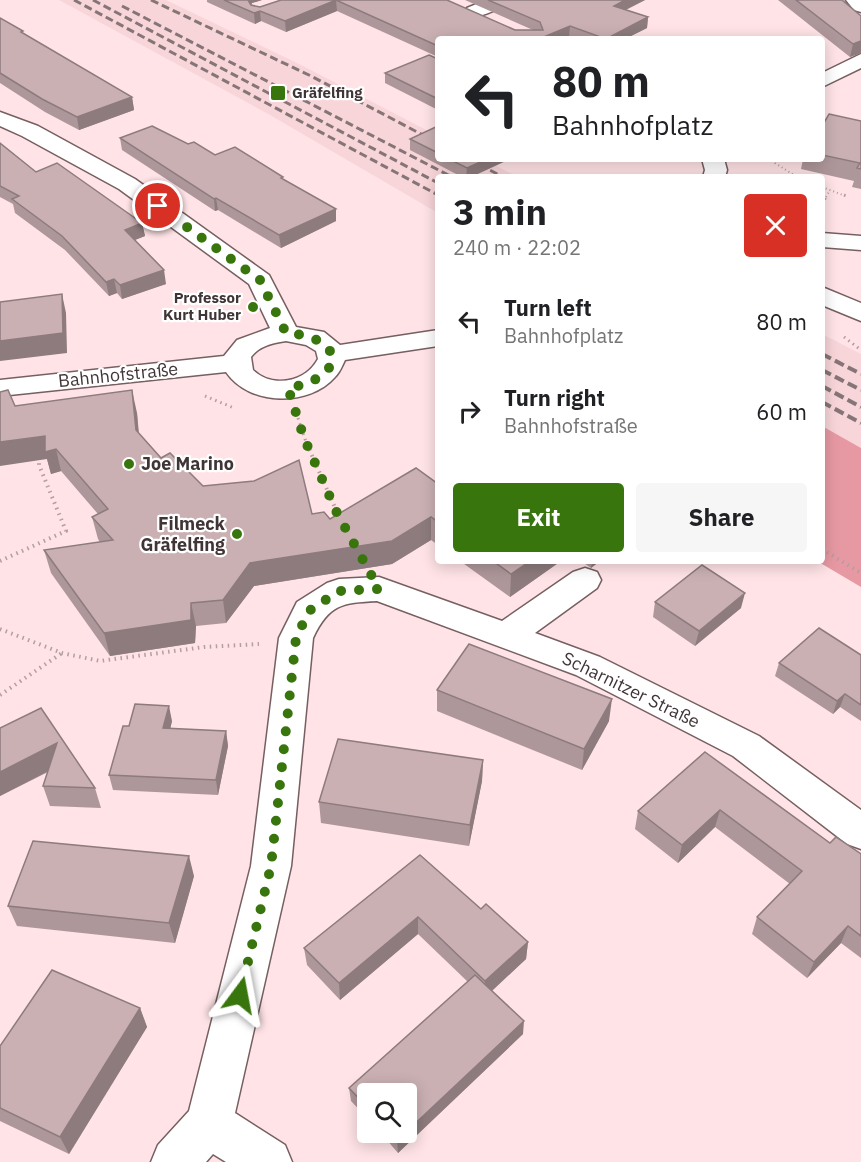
<!DOCTYPE html>
<meta charset="utf-8">
<style>
:root{--surface:#fff;--page:#f6f6f6;--text:#202124;--muted:#757577;--accent:#39750d}
body{margin:0;font-family:"IBM Plex Sans",sans-serif;background:var(--page);color:var(--text);height:100vh;display:flex;flex-direction:column;font-size:22px;white-space:nowrap}
*{box-sizing:border-box;margin:0}
p{font-size:20px;color:var(--muted)}
.icon{flex:none;width:33px;height:33px;fill:none;stroke:currentColor;stroke-width:2;stroke-linecap:round;stroke-linejoin:round}
.map{position:relative;flex:1;overflow:hidden}
.side{position:absolute;left:435px;top:174px;width:390px;height:390px;display:flex;flex-direction:column;background:var(--surface);border-radius:6px;box-shadow:0 3px 15px #0003}
.side>*{flex:none}
.banner{position:absolute;left:435px;top:36px;width:390px;height:126px;border-radius:6px;box-shadow:0 3px 15px #0003;background:#fff;color:var(--text);overflow:hidden}
.controls{position:absolute;left:357px;top:1083px;display:grid;gap:12px}
.controls a{display:grid;place-items:center;width:60px;height:60px;border-radius:6px;background:var(--surface);box-shadow:0 3px 15px #0003;font-size:30px}
.pin{position:absolute;display:grid;place-items:center;width:51px;height:51px;color:#fff;margin:-26px;border:3px solid #fff;border-radius:50%;box-shadow:0 2px 6px #0007}
.me{position:absolute;width:66px;margin:-33px;rotate:13deg;stroke-linejoin:round;filter:drop-shadow(0 0 4px #0008)}
.turn{display:flex;align-items:center;gap:21px;height:126px;padding:0 18px;font-size:27px}
.turn .icon{width:78px;height:78px;stroke-width:2.5}
.turn b{display:block;font-size:42px;line-height:51px}
.round{display:grid;place-items:center;flex:none;width:63px;height:63px;border-radius:6px;background:var(--page)}
.overview{display:flex;align-items:center;justify-content:space-between;height:102px;padding:0 18px}
h1{font-size:36px;font-weight:700;line-height:45px}
.action{display:flex;gap:12px;margin-top:auto;padding:12px 18px}
.action a{flex:1;height:69px;border-radius:6px;background:var(--accent);color:#fff;font-size:24px;font-weight:700;line-height:69px;text-align:center}
.action a+a{background:var(--page);color:var(--text)}
ul{padding:0;list-style:none}
li{display:flex;align-items:center;gap:18px;height:90px;padding:0 18px}
li div{flex:1}
li b{display:block;font-size:22px}
li em{font-style:normal}
.map>svg:first-child{display:block}
</style>
<div class="map">
<svg width="861" height="1162" viewBox="0 0 861 1162">
<rect width="100%" height="100%" fill="#ffe3e6"/>
<g fill="#f8d5d9">
<polygon points="59,0 166,0 301,65 438,136 438,159 483,159 518,177 438,177 438,213 270,115"/>
<polygon points="822,334 861,354 861,448 822,427"/>
</g>
<polygon fill="#e799a3" points="822,426 861,448 861,587 817,561 822,561"/>
<g fill="none" stroke-linecap="round" stroke-linejoin="round">
<defs>
<g id="minor">
<path d="M486,0h25l-3,4c-12,5 -27,15 -41,12l-2,-4 2,-4z"/>
<polygon points="846,0 861,0 861,12 854,10"/>
<polygon points="861,54 861,68 822,87 822,73"/>
<path d="M0,112l38,14 97,53 134,96 27,52 28,5 16,13 98,-15v16l-93,14c-3,6 -5,12 -10,17 -26,30 -86,29 -109,-5l-226,24v-16l224,-24 13,-16 33,-12 -21,-44 -130,-95 -97,-53 -22,-10zM286,341l20,4 10,6 2,8c-13,24 -46,29 -65,11l-2,-13c8,-11 22,-14 35,-16z"/>
<polygon points="702,159 724,159 727,170 725,177 703,177 705,170"/>
<polygon points="822,233 861,236 861,250 822,247"/>
<polygon points="822,287 861,303 861,321 822,305"/>
<path d="M585,568l12,4 4,8 -4,8 -62,45 65,24 159,79 102,74v39l-14,-5 -114,-88 -157,-81 -199,-74c-35,2 -48,3 -64,37l-22,228 -56,247 50,32 7,17h-66l-13,-8 -7,8h-55l7,-17 31,-34 62,-245 28,-228 18,-36 30,-19 12,-4 40,-2 123,44 71,-49z"/>
</g>
</defs>
<use href="#minor" stroke="#765f61" stroke-width="3"/>
<g stroke="#b39ea0" stroke-width="2" stroke-dasharray="1 3" stroke-linecap="butt">
<polyline points="774,159 775,163 797,177"/>
<polyline points="822,187 848,197"/>
<polyline points="826,197 830,190"/>
</g>
<g stroke="#b39ea0" stroke-width="3" stroke-dasharray="1.5 4" stroke-linecap="butt">
<polyline points="844,195 849,197"/>
<polyline points="822,204 827,195"/>
<polyline points="844,337 861,350"/>
<polyline points="205,396 234,408"/>
<polyline points="298,418 307,445"/>
</g>
<g stroke="#b39ea0" stroke-width="4" stroke-dasharray="1.5 4.5" stroke-linecap="butt">
<polyline points="307,444 340,519"/>
<polyline points="822,549 861,573"/>
<polyline points="0,561 66,531 39,465 39,456"/>
<polyline points="0,629 62,653 100,661 204,647 259,644"/>
<polyline points="0,695 62,653"/>
</g>
<use href="#minor" fill="#fff" fill-rule="evenodd"/>
<g stroke="#867577" stroke-width="3" stroke-dasharray="8 4" stroke-linecap="butt">
<polyline points="74,0 438,195"/>
<polyline points="93,0 438,183"/>
<polyline points="151,0 311,76 438,143"/>
<polyline points="122,6 452,177"/>
<polyline points="469,159 503,177"/>
</g>
<g stroke="#867577" stroke-width="4" stroke-dasharray="10 4.5" stroke-linecap="butt">
<polyline points="822,354 861,374"/>
<polyline points="822,370 861,390"/>
<polyline points="822,386 861,407"/>
<polyline points="822,402 861,423"/>
</g>
</g>
<g fill="#ae979a">
<polygon points="207,0 262,0 252,3 251,5 260,7 281,0 447,0 515,30 533,30 465,0 645,0 626,10 648,17 647,28 625,39 575,39 569,37 438,39 438,57 337,11 286,32 261,21 255,24 207,2"/>
<polygon points="778,0 842,0 861,16 861,53 850,57"/>
<polygon points="0,18 23,31 23,33 132,97 134,110 79,130 45,112 0,83"/>
<polygon points="438,59 438,110 385,83 385,73"/>
<polygon points="861,121 861,189 852,187 854,181 801,169 803,159 822,159 822,126"/>
<polygon points="438,126 438,159 510,159 471,177 462,177 410,150 410,139"/>
<polygon points="120,138 188,144 215,155 283,179 336,209 336,221 281,248 218,210 215,211 122,150"/>
<polygon points="0,143 36,172 142,223 145,236 135,240 166,284 122,299 117,293 109,296 65,250 15,213 13,204 0,197"/>
<polygon points="15,406 137,413 139,433 161,458 203,486 312,514 330,519 438,484 438,545 431,540 392,564 254,586 226,623 196,626 195,643 110,656 51,573 44,550 100,542 98,539 92,517 98,514 61,471 51,474 47,459"/>
<polygon points="460,561 561,561 510,597"/>
<polygon points="581,561 600,561 591,568"/>
<polygon points="655,602 741,608 695,646 653,617"/>
<polygon points="861,655 861,721 840,707 833,714 775,676 779,663"/>
<polygon points="437,690 609,721 582,770 437,711"/>
<polygon points="172,721 170,729 226,731 228,746 218,795 113,790 109,775 129,726"/>
<polygon points="0,728 95,788 101,808 50,806 43,786 48,772 0,796"/>
<polygon points="705,752 830,843 861,854 861,958 841,943 807,978 752,934 757,917 790,884 715,827 678,863 635,829 638,811"/>
<polygon points="483,760 482,781 469,846 321,823 319,802"/>
<polygon points="420,855 481,909 528,942 526,959 492,991 523,1034 398,1153 380,1132 406,1132 368,1094 368,1119 351,1101 349,1088 468,982 418,934 340,1000 307,965 304,948"/>
<polygon points="194,876 175,943 17,926 8,906"/>
<polygon points="140,1008 147,1027 69,1154 0,1121 0,1046"/>
</g>
<g fill="#8d7b7d">
<polygon points="248,0 262,0 252,3 249,10"/>
<polygon points="336,0 337,11 286,32 285,21"/>
<polygon points="625,0 645,0 613,16 614,6"/>
<polygon points="260,11 261,21 255,24 254,13"/>
<polygon points="648,17 647,28 625,39 606,39"/>
<polygon points="570,26 569,37 564,39 539,39"/>
<polygon points="861,41 861,53 850,57 853,44"/>
<polygon points="132,97 134,110 79,130 77,117"/>
<polygon points="487,159 510,159 471,177 466,177 467,168"/>
<polygon points="216,198 218,210 215,211 214,199"/>
<polygon points="336,209 336,221 281,248 279,235"/>
<polygon points="142,223 145,236 127,243 125,230"/>
<polygon points="164,270 166,284 122,299 120,285"/>
<polygon points="114,279 117,293 109,296 106,282"/>
<polygon points="62,294 66,313 67,353 0,361 0,341"/>
<polygon points="132,390 137,413 140,452 136,430"/>
<polygon points="45,436 56,449 61,471 51,474 47,459 0,466 0,442"/>
<polygon points="431,517 431,540 392,564 254,586 226,623 223,600 250,563"/>
<polygon points="530,561 561,561 510,597 511,574"/>
<polygon points="592,561 600,561 591,568"/>
<polygon points="745,593 741,608 695,646 699,631"/>
<polygon points="191,603 196,626 195,643 110,656 104,633"/>
<polygon points="845,694 840,707 833,714 837,701"/>
<polygon points="612,699 609,721 582,770 584,749"/>
<polygon points="169,706 172,721 167,743 163,728"/>
<polygon points="226,731 228,746 218,795 216,780"/>
<polygon points="57,743 64,763 0,796 0,772"/>
<polygon points="483,760 482,781 469,846 470,825"/>
<polygon points="720,810 715,827 678,863 682,845"/>
<polygon points="189,856 194,876 175,943 169,923"/>
<polygon points="418,917 418,934 340,1000 339,983"/>
<polygon points="848,926 841,943 807,978 814,962"/>
<polygon points="528,942 526,959 484,998 485,981"/>
<polygon points="140,1008 147,1027 69,1154 60,1137"/>
<polygon points="524,1021 523,1034 398,1153 397,1140"/>
</g>
<g fill="#cab0b3" stroke="#8d7b7d" stroke-width="1.5">
<polygon points="224,0 248,0 251,5 260,7 281,0 447,0 515,30 543,30 540,22 488,0 625,0 614,6 648,17 606,39 570,26 539,39 438,39 438,46 336,0 285,21 260,11 254,13"/>
<polygon points="796,0 842,0 861,16 861,41 853,44"/>
<polygon points="0,18 23,31 21,32 132,97 77,117 42,99 0,73"/>
<polygon points="429,55 438,59 438,99 385,73"/>
<polygon points="829,114 861,121 861,169 857,168 860,163 822,155 822,126"/>
<polygon points="152,126 188,144 194,142 215,155 235,147 283,177 281,178 336,209 279,235 216,198 214,199 120,138"/>
<polygon points="438,126 438,153 410,139"/>
<polygon points="0,143 36,172 57,163 142,223 125,230 164,270 120,285 114,279 106,282 62,236 12,199 19,196 0,186"/>
<polygon points="449,159 487,159 467,168"/>
<polygon points="62,294 63,333 0,341 0,302"/>
<polygon points="8,390 15,406 132,390 136,430 161,458 170,453 203,486 254,481 299,460 312,514 324,512 330,519 416,468 438,484 438,522 431,517 392,541 250,563 223,600 191,603 191,620 104,633 44,550 113,540 92,517 108,509 56,449 45,452 45,436 0,442 0,392"/>
<polygon points="493,561 530,561 511,574"/>
<polygon points="702,565 745,593 699,631 655,602"/>
<polygon points="819,628 861,655 861,705 845,694 837,701 779,663"/>
<polygon points="469,644 612,699 584,749 437,690"/>
<polygon points="135,704 169,706 163,728 226,731 216,780 109,775 123,726 129,726"/>
<polygon points="41,708 95,788 43,786 57,743 0,772 0,728"/>
<polygon points="338,739 483,760 470,825 319,802"/>
<polygon points="705,752 830,843 836,837 861,854 861,936 848,926 814,962 757,917 802,871 720,810 682,845 638,811"/>
<polygon points="33,841 189,856 169,923 8,906"/>
<polygon points="420,855 481,909 486,904 528,942 485,981 418,917 339,983 304,948"/>
<polygon points="52,970 140,1008 60,1137 0,1108 0,1046"/>
<polygon points="475,975 524,1021 406,1132 406,1094 368,1094 368,1108 349,1088"/>
<polygon points="390,1132 406,1132 397,1140"/>
</g>
<g fill="none" stroke-linecap="round" stroke-linejoin="round">
<path stroke="#39750d" stroke-width="10" stroke-dasharray="0 18" d="M158,206l102,74 26,53c61,4 61,45 2,55l16,50 33,75 42,76 -40,2 -30,20 -13,27 -25,228 -31,129"/>
</g>
<g fill="#39750d" stroke="#fff" stroke-width="2">
<rect x="270" y="85" width="16" height="16" rx="3"/>
<circle cx="253" cy="307" r="6"/>
<circle cx="129" cy="464" r="6"/>
<circle cx="237" cy="534" r="6"/>
</g>
<g text-anchor="middle" stroke-width="4.5" stroke-linejoin="round" paint-order="stroke">
<g font-size="15" font-weight="bold" fill="#403536" stroke="#fff" text-anchor="start">
<text x="292" y="98">Gräfelfing</text>
<text x="241" y="303" text-anchor="end">Professor<tspan x="241" dy="17">Kurt Huber</tspan></text>
</g>
<g font-size="18" fill="#403536" stroke="#fff">
<text transform="translate(118 375) rotate(-6)" y="6">Bahnhofstraße</text>
<text transform="translate(631 690) rotate(26)" y="6">Scharnitzer Straße</text>
</g>
<g font-size="18" font-weight="bold" fill="#403536" stroke="#fff" text-anchor="start">
<text x="141" y="470">Joe Marino</text>
<text x="225" y="530" text-anchor="end">Filmeck<tspan x="225" dy="21">Gräfelfing</tspan></text>
</g>
</g>
</svg>
<div class="controls">
<a><svg class="icon" aria-label="search" viewBox="0 0 24 24"><circle cx="10" cy="10" r="6"/><path d="M15 15l6 6"/></svg></a>
</div>
<div class="pin" style="left:158px;top:206px;background:#d93025"><svg class="icon" aria-label="arrive" viewBox="0 0 24 24"><path d="M6 21V4h12l-3 4 3 4H6"/></svg></div>
<svg class="me" style="left:240px;top:995px" viewBox="-20 -20 40 40"><path d="M0-17L14 15 0 8-14 15z" fill="#39750d" stroke="#fff" stroke-width="4"/></svg>
<div class="banner">
<div class="turn"><svg class="icon" aria-label="left" viewBox="0 0 24 24"><path d="M17 20v-9H6M10 6l-5 5 5 5"/></svg><div><b>80 m</b>Bahnhofplatz</div></div>
</div>
<section class="side">
<div class="overview"><div><h1>3 min</h1><p>240 m · 22:02</p></div><a class="round" style="background:#d93025;color:#fff"><svg class="icon" aria-label="close" viewBox="0 0 24 24"><path d="M6 6l12 12M18 6L6 18"/></svg></a></div>
<ul>
<li><svg class="icon" aria-label="left" viewBox="0 0 24 24"><path d="M17 20v-9H6M10 6l-5 5 5 5"/></svg><div><b>Turn left</b><p>Bahnhofplatz</p></div><em>80 m</em></li>
<li><svg class="icon" aria-label="right" viewBox="0 0 24 24"><path d="M7 20v-9h11M14 6l5 5-5 5"/></svg><div><b>Turn right</b><p>Bahnhofstraße</p></div><em>60 m</em></li>
</ul>
<div class="action"><a>Exit</a><a>Share</a></div>
</section>
</div>
